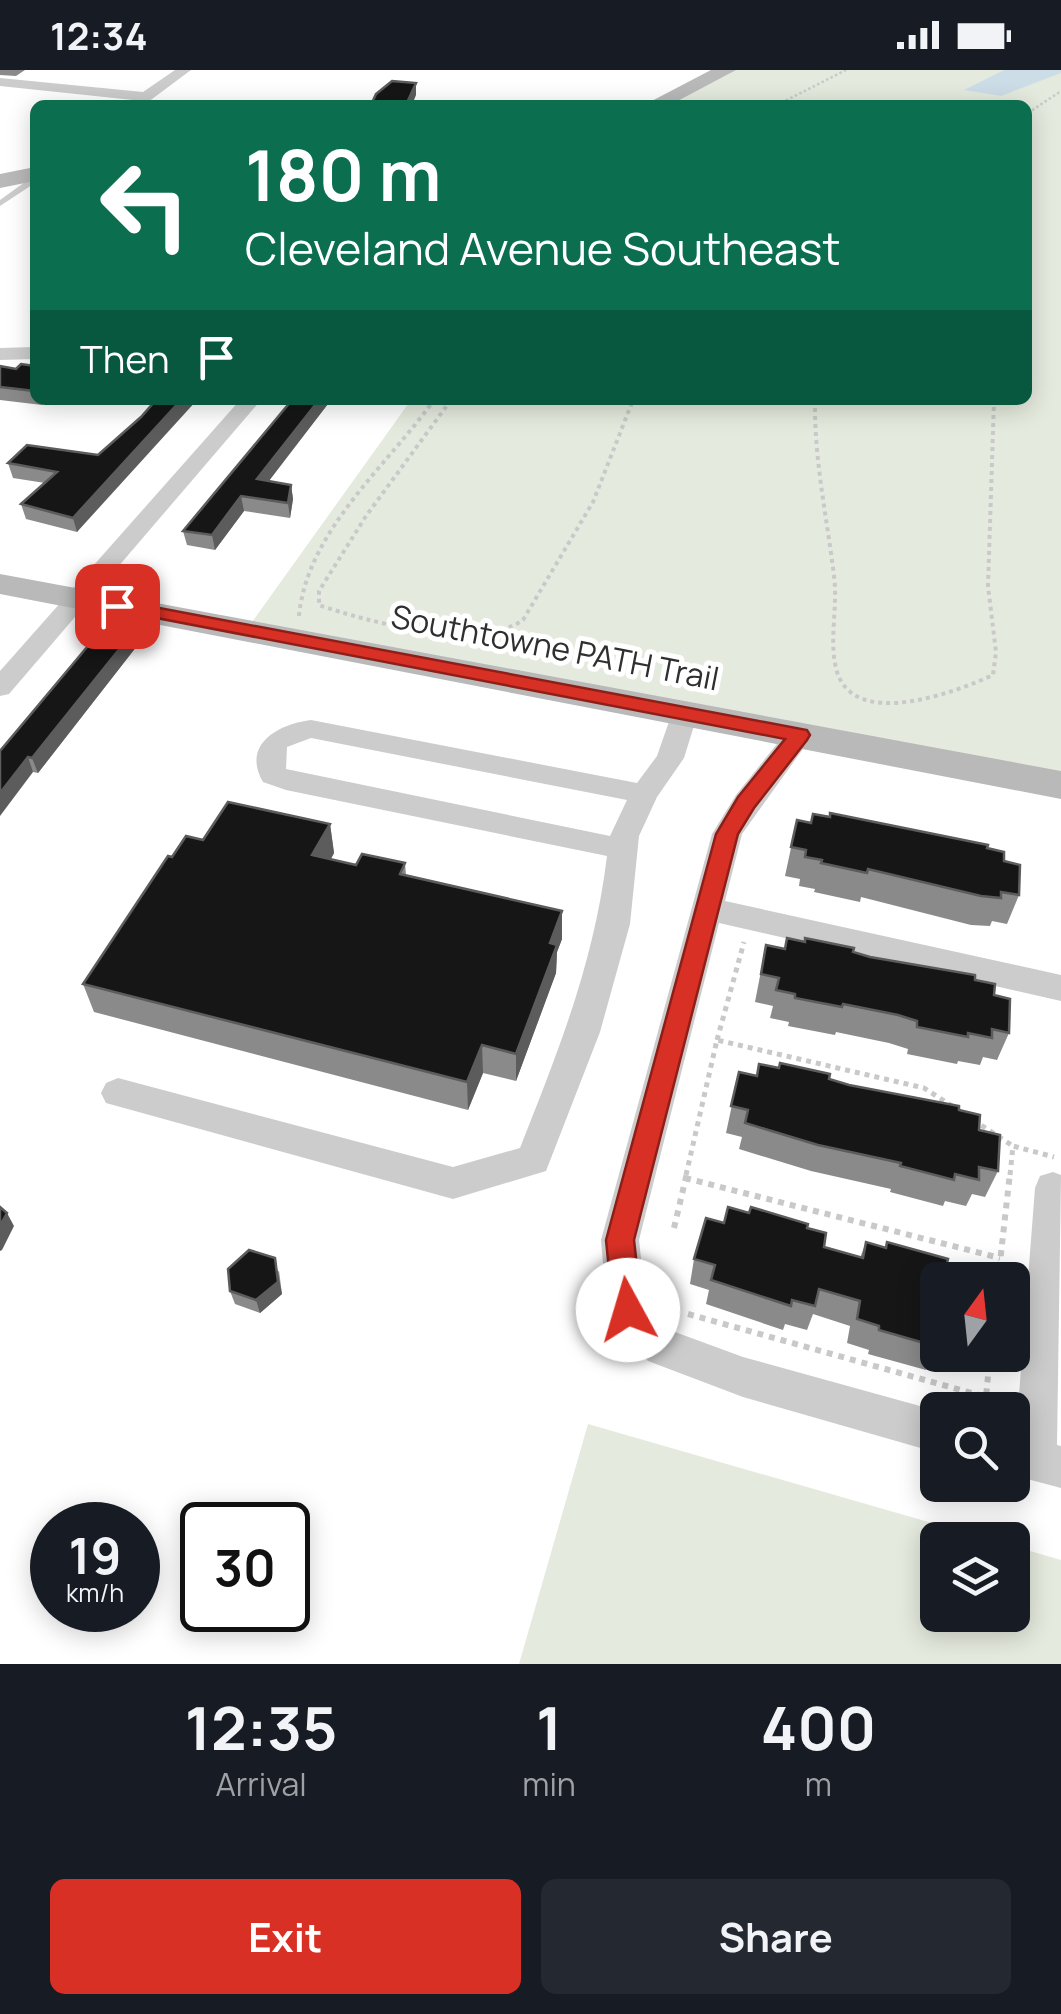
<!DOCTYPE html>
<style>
:root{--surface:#171b24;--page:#242831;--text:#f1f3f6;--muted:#9ea1a6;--accent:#d93025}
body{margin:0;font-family:Manrope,sans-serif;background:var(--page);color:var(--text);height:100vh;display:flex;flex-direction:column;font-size:38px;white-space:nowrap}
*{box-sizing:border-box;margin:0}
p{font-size:32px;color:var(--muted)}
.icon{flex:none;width:55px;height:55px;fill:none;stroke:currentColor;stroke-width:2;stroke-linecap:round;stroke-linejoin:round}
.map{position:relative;height:1594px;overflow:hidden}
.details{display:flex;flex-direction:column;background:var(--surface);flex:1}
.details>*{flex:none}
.top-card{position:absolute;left:30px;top:30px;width:1002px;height:305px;border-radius:15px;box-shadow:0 5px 25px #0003;background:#0b6e4f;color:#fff;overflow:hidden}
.needle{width:65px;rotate:15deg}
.controls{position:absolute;left:920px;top:1192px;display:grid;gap:20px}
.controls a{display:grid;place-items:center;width:110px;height:110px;border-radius:15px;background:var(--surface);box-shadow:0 5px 25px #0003;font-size:50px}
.speed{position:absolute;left:30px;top:1432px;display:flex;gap:20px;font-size:50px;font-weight:700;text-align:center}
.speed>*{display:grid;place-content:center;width:130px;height:130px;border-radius:50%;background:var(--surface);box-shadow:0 5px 25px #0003;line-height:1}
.speed small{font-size:25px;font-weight:400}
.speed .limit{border:5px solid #111;border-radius:15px;background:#fff;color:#111}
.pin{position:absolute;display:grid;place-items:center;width:85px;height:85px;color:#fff;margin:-42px;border-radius:20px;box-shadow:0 5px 15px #0006}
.me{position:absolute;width:110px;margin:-55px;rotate:354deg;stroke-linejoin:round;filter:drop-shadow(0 0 8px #0008)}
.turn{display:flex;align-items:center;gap:35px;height:210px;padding:0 50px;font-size:45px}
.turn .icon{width:130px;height:130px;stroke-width:2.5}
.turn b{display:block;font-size:70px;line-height:85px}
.then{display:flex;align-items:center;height:95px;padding:0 50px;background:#0003;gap:20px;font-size:38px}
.eta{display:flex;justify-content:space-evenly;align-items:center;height:170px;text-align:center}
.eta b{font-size:60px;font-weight:700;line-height:70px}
.primary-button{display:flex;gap:20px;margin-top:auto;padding:20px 50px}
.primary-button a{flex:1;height:115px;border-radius:15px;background:var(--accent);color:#fff;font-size:40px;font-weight:700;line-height:115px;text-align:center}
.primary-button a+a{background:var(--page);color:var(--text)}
.status{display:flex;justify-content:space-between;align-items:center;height:70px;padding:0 50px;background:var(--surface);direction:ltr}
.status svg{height:28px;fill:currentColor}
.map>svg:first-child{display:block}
</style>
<div class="status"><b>12:34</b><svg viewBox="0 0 49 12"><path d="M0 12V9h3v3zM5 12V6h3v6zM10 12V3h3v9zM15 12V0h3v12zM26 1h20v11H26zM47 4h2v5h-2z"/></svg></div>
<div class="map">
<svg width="1061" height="1594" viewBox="0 0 1061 1594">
<rect width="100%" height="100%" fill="#fff"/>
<g fill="#e5eade">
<polygon points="724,0 1061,0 1061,721 252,552 411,330 1028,330 1028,35 654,35"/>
<polygon points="588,1354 991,1470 938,1470 938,1545 1012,1545 1013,1476 1061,1490 1061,1594 519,1594"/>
</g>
<polygon fill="#cddde8" points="1004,0 1061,0 1061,3 1001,26 964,20"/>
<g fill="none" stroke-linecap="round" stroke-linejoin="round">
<g stroke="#c9c9c9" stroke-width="2.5" stroke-dasharray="2.5 2.5" stroke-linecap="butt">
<polyline points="777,35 846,0"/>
<polyline points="1028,43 1061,21"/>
</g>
<g stroke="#c9c9c9" stroke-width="4" stroke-dasharray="4 4" stroke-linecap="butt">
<path d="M451,330l-85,116 -47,75v14c48,17 160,46 204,15l70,-118 40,-102"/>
<path d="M815,330c-1,60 12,117 19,176 4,30 -5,63 2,92 15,64 120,24 157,7l3,-23 -8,-66 6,-186"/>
<path d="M299,546c8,-85 88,-150 135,-216"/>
</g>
<g stroke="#c9c9c9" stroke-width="5" stroke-dasharray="5 5" stroke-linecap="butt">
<polyline points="717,970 744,872"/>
<polyline points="973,1050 1013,1076"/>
<polyline points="686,1105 717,970 924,1018 952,1036"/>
<polyline points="1010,1105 1013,1076 1054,1087"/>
</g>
<g stroke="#c9c9c9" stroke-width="6" stroke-dasharray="6 6" stroke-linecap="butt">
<polyline points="685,1108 1000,1188"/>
<polyline points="674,1158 687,1103"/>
<polyline points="998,1210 1010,1103"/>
<polyline points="688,1244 986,1327 990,1285"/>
</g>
<polygon fill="#ccc" fill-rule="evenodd" points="32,107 35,107 35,113 0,136 0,130"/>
<g fill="#ccc" fill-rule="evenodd">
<polygon points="175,0 191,0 144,35 128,35 133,30 0,16 0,8 143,22"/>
<polygon points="35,277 35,289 0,290 0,278"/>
<polygon points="240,330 261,330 9,624 0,626 0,601"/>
<path d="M685,634l9,3 4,6 -14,45 -27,39 -18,39 -9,88 -30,108 -54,139 -93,28 -347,-96 -5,-10 5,-10 12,-5 335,89 67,-19c39,-99 74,-185 87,-292l-321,-66 -23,-8c-22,-38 16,-58 48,-62l326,63 20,-27 15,-43 4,-6zM311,668l316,62 -17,36 -324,-67 1,-22z"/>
<polygon points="799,656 809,659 813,665 742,764 725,831 1061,905 1061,931 719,853 639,1170 646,1232 675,1262 743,1287 938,1341 938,1383 743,1327 648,1291 613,1253 607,1240 601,1170 712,764 736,725 789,659"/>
<polygon points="1053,1102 1061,1105 1057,1375 1061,1376 1061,1418 1012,1405 1012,1363 1016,1364 1035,1118 1040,1106"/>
</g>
<g fill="#b9b9b9" fill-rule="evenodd">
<polygon points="711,0 736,0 670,35 644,35"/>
<polygon points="35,97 35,111 0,118 0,104"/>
<polygon points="0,504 1061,701 1061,729 0,524"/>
</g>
</g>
<g fill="#8a8a8a">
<polygon points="0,0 25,0 16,6 0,5"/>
<polygon points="0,296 16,299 35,296 35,330 47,330 42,335 0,330"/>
<polygon points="292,330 331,330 268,411 291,415 293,429 290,448 244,441 215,480 187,475 183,461"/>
<polygon points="141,347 77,462 26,449 21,434 45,413 13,408 8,393 98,385"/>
<polygon points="140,572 38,703 33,702 0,681"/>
<polygon points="797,750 987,778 1004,791 1019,825 1007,854 992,851 990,856 971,855 861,827 860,832 814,822 815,819 799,816 800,809 785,806"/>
<polygon points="330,754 334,783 331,789 356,795 405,793 406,805 562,869 557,882 556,903 516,1011 483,1003 468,1040 94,942 83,914 203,770"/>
<polygon points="766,875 784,879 853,882 975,910 994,925 1009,963 997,990 983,987 980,995 958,991 957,994 907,984 908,979 889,973 836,962 835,965 788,956 789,952 770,948 773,936 755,932"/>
<polygon points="739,1002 757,1006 829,1009 849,1015 959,1040 979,1060 998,1101 985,1127 972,1124 966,1136 945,1131 943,1136 890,1122 891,1119 811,1101 739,1079 742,1067 726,1063"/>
<polygon points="724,1153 807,1158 824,1177 860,1188 866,1172 885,1178 887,1172 938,1210 938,1285 974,1285 971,1290 958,1286 950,1300 929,1294 926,1300 868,1284 869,1280 847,1273 850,1256 813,1244 807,1260 785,1254 783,1260 706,1234 709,1220 690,1214 694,1189"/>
<polygon points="279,1201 282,1224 260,1243 235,1234 230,1221"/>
</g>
<g fill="#5c5c5c">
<polygon points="416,13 416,25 412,35 406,35"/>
<polygon points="181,330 197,330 77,462 73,448"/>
<polygon points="319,330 331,330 259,424 257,409"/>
<polygon points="291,415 293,429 290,448 288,433"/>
<polygon points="241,426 244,441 215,480 212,465"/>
<polygon points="137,557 140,572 38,703 32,688"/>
<polygon points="28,687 33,702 0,746 0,723"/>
<polygon points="330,754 334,783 317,813 312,785"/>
<polygon points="562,841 562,869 557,882 556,903 516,1011 516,984 550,873"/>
<polygon points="482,975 483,1003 468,1040 467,1012"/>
<polygon points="7,1143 14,1156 2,1180 0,1181 0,1156"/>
<polygon points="275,1188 282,1224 260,1243 256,1230"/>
</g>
<g fill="#161616" stroke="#5c5c5c" stroke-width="2.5">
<polygon points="392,11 416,13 406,35 371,35 376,24"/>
<polygon points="21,294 35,296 35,321 0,317 0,296 16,299"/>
<polygon points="156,330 181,330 73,448 21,434 57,402 8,393 27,375 98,385 141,347"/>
<polygon points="292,330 319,330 257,409 291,415 288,433 241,426 212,465 183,461"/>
<polygon points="108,552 137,557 32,688 28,687 0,723 0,681"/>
<polygon points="228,732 330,754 312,785 356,795 362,784 405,793 400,804 562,841 550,873 557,875 516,984 482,975 467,1012 83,914 168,786 172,787 186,766 203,770"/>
<polygon points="830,743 988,775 987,778 1004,782 1004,791 1020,795 1019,825 1001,822 1001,828 981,826 868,799 867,803 821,793 822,790 805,787 806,780 791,777 797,750 811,753 813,744 830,747"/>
<polygon points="787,868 805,872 805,868 854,878 853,882 870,887 975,905 975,910 995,914 994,925 1010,929 1009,963 992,959 992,968 968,963 968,967 917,957 917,951 898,945 843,934 842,937 795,928 795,924 776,920 779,908 761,904 766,875 785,879"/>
<polygon points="780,993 830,1004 829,1009 849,1015 959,1036 959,1040 980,1045 979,1060 1000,1065 998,1101 979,1097 979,1110 955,1104 954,1110 900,1096 901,1093 818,1075 745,1053 748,1040 731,1036 739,1002 757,1006 759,994 779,998"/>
<polygon points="0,1137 7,1143 0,1156"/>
<polygon points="728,1137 749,1143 751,1137 808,1154 807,1158 826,1163 824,1177 863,1188 866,1172 886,1178 887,1172 948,1189 947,1193 971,1201 970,1210 938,1210 938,1277 879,1260 879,1256 857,1249 860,1231 819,1219 815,1236 792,1230 791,1236 711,1210 715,1195 694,1189 706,1148 724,1153"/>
<polygon points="249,1180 275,1188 278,1212 256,1230 230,1221 228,1199"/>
</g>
<polygon fill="#d93025" stroke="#8d1f18" stroke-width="2.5" points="117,530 807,660 810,665 807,670 754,738 738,764 634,1170 642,1240 638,1250 628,1255 617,1250 613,1240 606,1170 716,764 738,727 785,669 110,539 107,536"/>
<g text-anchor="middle" stroke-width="10" stroke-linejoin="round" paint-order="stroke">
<g font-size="32" fill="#2f2f2f" stroke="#fff">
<text transform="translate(555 578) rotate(11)" y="11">Southtowne PATH Trail</text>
</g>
</g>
</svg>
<div class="controls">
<a><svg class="needle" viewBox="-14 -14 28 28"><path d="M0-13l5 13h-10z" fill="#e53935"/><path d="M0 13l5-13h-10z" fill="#9ea1a6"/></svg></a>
<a><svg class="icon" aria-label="search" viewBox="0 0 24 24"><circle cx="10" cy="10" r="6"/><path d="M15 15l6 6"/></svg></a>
<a><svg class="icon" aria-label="layers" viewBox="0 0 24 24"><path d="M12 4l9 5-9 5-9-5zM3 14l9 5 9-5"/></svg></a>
</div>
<div class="speed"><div>19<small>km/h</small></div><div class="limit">30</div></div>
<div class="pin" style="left:117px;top:536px;background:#d93025"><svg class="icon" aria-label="arrive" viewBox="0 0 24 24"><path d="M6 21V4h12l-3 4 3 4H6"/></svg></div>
<svg class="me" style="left:628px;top:1240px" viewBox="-20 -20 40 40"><circle r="19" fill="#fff"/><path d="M0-13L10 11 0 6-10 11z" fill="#d93025"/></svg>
<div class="top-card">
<div class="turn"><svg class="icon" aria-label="left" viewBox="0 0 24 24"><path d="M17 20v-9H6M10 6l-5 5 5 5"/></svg><div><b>180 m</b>Cleveland Avenue Southeast</div></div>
<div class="then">Then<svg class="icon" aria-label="arrive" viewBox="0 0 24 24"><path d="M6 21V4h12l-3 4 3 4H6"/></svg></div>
</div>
</div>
<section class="details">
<div class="eta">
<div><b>12:35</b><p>Arrival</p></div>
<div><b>1</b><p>min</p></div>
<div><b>400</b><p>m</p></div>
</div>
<div class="primary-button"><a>Exit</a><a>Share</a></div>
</section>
